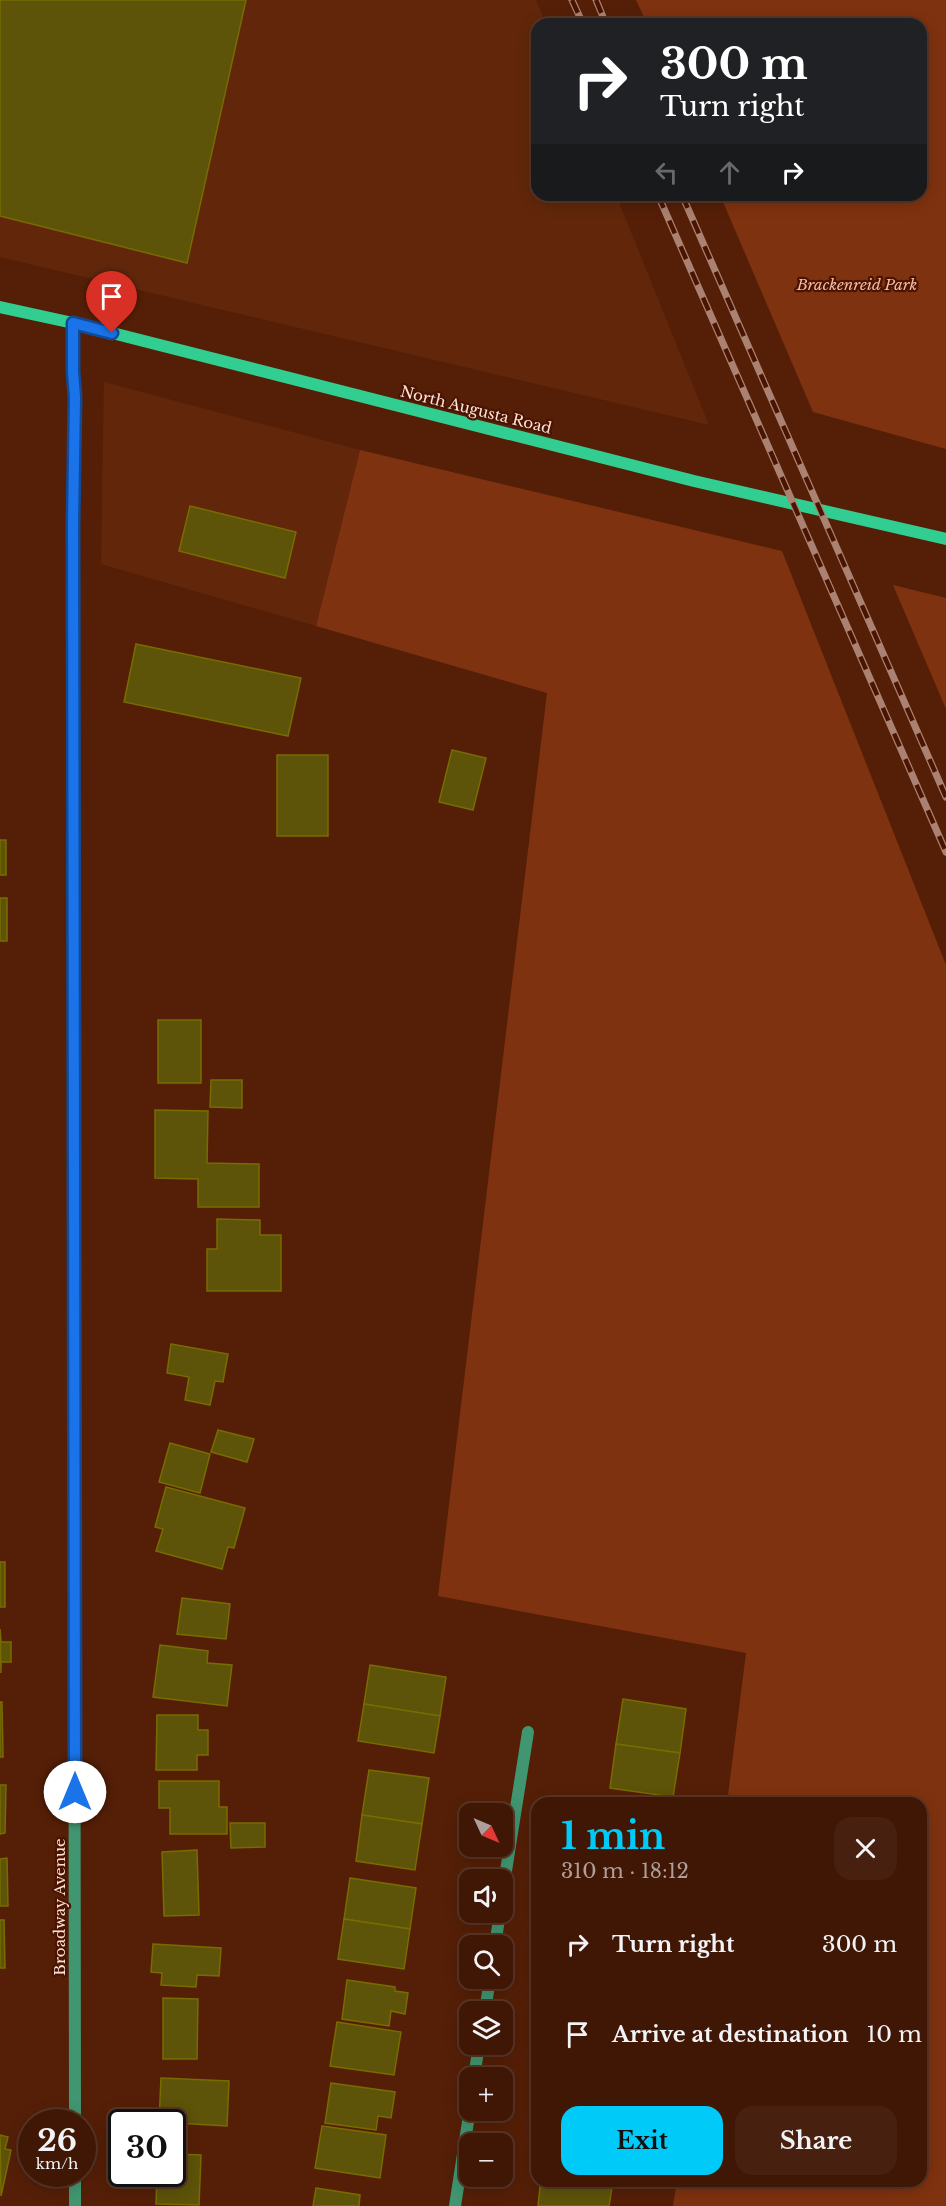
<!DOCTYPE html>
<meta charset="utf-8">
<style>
:root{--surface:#401705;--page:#47200f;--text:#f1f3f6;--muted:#ae9f9a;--line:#593627;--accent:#00cbf8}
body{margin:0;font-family:"Libre Baskerville",serif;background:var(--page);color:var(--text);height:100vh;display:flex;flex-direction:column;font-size:22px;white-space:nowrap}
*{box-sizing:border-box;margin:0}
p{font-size:20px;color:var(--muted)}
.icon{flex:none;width:33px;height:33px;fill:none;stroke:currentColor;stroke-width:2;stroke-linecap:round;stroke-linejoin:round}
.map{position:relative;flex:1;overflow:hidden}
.sheet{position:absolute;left:531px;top:1797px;width:396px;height:390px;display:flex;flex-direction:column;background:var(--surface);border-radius:18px;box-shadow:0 3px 15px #0003,0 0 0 2px var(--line)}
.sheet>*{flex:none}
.guide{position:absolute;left:531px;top:18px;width:396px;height:183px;border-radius:18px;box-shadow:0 3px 15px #0003,0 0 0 2px var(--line);background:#202124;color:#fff;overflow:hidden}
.needle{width:39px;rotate:134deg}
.controls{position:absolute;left:459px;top:1803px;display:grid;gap:12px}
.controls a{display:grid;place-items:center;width:54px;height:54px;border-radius:12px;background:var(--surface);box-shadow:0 3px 15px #0003,0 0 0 2px var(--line);font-size:30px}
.speed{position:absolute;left:18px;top:2109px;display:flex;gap:12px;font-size:30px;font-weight:700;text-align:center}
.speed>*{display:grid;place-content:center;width:78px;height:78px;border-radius:50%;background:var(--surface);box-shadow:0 3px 15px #0003,0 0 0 2px var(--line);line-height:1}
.speed small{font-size:15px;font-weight:400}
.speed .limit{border:3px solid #111;border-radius:9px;background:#fff;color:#111}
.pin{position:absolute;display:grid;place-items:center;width:51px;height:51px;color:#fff;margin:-62px -26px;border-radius:50% 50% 50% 0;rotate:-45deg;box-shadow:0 0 6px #0007}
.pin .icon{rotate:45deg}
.me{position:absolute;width:66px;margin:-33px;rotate:0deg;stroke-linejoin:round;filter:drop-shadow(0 0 4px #0008)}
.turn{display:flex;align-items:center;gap:21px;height:126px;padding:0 30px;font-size:27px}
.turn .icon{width:78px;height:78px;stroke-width:2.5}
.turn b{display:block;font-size:42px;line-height:51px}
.lanes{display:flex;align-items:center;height:57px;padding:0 30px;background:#0003;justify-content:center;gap:30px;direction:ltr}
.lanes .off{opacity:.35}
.round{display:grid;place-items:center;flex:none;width:63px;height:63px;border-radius:18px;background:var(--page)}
.head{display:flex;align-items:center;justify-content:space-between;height:102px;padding:0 30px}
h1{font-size:36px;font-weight:700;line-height:45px;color:var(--accent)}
.cta{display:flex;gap:12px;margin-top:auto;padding:12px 30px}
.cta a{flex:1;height:69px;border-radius:18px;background:var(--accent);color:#111;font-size:24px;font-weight:700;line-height:69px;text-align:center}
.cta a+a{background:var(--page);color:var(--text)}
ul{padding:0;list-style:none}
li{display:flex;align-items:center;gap:18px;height:90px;padding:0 30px}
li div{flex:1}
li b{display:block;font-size:22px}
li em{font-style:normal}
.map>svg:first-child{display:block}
</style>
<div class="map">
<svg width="946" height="2206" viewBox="0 0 946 2206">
<rect width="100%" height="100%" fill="#551f07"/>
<g fill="#62270b">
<polygon points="0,0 536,0 546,24 537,24 537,195 616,195 709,425 0,257"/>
<polygon points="104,382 360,450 316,626 101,564"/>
</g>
<g fill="#7f320f">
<polygon points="636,0 946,0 946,449 813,412 720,195 921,195 921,24 647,24"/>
<polygon points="360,450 782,551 946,965 946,2206 673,2206 677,2181 921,2181 921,1803 727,1803 746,1653 438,1596 547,693 316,626"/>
<polygon points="893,585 946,598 946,709"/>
</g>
<g fill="#5d5309" stroke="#786c00" stroke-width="1.5">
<polygon points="0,0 246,0 187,263 0,216"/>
<polygon points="190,506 296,532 285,578 179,551"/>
<polygon points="136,644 301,678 288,736 124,702"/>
<polygon points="452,750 486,758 473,810 439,802"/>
<rect x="277" y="755" width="51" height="81"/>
<rect x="0" y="840" width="6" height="35"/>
<rect x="0" y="898" width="7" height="43"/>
<rect x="158" y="1020" width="43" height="63"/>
<polygon points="211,1080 242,1080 242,1108 210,1107"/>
<polygon points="155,1110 208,1111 207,1163 259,1164 259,1207 198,1207 198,1179 155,1178"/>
<polygon points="217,1219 260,1220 260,1235 281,1235 281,1291 207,1291 207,1249 217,1249"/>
<polygon points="171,1344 228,1354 223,1382 215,1381 210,1405 185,1400 189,1377 167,1373"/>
<polygon points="218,1430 254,1439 247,1462 211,1452"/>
<polygon points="170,1443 210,1454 200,1493 159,1482"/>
<polygon points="166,1487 245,1508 234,1548 228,1547 222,1569 156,1551 163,1529 155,1527"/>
<rect x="0" y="1562" width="5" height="45"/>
<polygon points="182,1598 230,1604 226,1639 177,1634"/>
<polygon points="0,1629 1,1642 11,1642 11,1662 1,1662 1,1673"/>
<polygon points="160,1645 208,1651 207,1663 232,1665 227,1706 153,1697"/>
<polygon points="370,1665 446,1677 440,1716 364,1704"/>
<polygon points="623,1699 686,1709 680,1753 616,1744"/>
<polygon points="0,1702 2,1702 3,1757 0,1757"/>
<polygon points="364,1704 440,1716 434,1753 358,1741"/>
<polygon points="157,1715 198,1715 198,1730 208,1730 208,1755 197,1755 197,1770 156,1770"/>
<polygon points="616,1744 680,1753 673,1797 610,1788"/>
<polygon points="369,1770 429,1778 422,1824 362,1815"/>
<polygon points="159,1781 219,1781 219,1807 227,1807 227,1834 170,1834 170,1808 159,1808"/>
<polygon points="0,1785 6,1785 5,1833 0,1834"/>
<polygon points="362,1815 422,1824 415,1870 356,1861"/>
<polygon points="230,1823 265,1823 265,1847 231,1848"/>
<polygon points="197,1850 199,1915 164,1916 162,1852"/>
<polygon points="7,1858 8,1906 0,1906 0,1859"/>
<polygon points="350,1878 416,1888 410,1929 344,1919"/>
<polygon points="344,1919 410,1929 404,1969 338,1959"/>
<polygon points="0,1920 4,1920 5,1968 0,1968"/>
<polygon points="153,1944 221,1948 219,1976 197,1975 196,1987 161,1985 162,1973 151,1972"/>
<polygon points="347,1980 395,1987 395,1991 408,1993 405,2014 391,2011 389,2026 342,2019"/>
<polygon points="163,1998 198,1999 197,2059 163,2059"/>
<polygon points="337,2022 401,2032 394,2075 330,2066"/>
<polygon points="161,2078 229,2081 227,2126 159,2122"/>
<polygon points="331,2083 395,2092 391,2118 378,2116 376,2130 325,2123"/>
<polygon points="322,2126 386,2135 380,2178 315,2168"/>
<polygon points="0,2135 8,2137 5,2149 11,2150 1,2196"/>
<polygon points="172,2154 201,2155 199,2205 156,2204 157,2174 172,2174"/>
<polygon points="552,2181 613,2181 609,2206 538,2206 540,2187 551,2188"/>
<polygon points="316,2188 360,2195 359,2206 313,2206"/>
</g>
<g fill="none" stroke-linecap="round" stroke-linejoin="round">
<g stroke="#409670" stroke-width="12">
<polyline points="73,323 73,372 75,397 73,523 75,2122"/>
<polyline points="502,1896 528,1732"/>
<polyline points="495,1946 500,1912"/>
<polyline points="485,2012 490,1978"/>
<polyline points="474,2078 479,2044"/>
<polyline points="75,2174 75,2206"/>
<polyline points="455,2206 470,2109"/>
</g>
<polyline stroke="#32ce91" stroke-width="12" points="0,307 73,323 694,481 946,539"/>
<defs>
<g id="rail">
<polyline points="572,0 583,24"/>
<polyline points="596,0 606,24"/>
<polyline points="658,195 946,852"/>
<polyline points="682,195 946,797"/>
</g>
</defs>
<use href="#rail" stroke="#ab8271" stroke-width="7"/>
<use href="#rail" stroke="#4a1400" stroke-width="4.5" stroke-dasharray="14" stroke-linecap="butt"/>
</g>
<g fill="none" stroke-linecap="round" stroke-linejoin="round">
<defs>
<polyline id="route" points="75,1792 73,523 75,397 73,372 73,323 112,333"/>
</defs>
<use href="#route" stroke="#114b97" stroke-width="15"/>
<use href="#route" stroke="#1a73e8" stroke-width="10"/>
</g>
<g text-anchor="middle" stroke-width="4.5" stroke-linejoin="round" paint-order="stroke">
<g font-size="15" font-style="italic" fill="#f9bba4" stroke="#4a1400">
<text x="857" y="290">Brackenreid Park</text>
</g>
<g font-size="15" fill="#fde2d8" stroke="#4a1400">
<text transform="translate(476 410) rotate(14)" y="5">North Augusta Road</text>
<text transform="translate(60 1907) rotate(-90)" y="5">Broadway Avenue</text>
</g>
</g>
</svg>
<div class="controls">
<a><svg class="needle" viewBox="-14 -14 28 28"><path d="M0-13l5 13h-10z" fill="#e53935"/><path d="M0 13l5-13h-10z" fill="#ae9f9a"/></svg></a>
<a><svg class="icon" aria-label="sound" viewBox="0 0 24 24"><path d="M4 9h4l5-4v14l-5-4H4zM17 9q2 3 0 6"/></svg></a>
<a><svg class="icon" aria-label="search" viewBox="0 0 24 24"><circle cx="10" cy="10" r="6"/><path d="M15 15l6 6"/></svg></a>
<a><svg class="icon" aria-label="layers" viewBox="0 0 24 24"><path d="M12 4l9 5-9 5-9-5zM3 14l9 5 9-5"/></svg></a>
<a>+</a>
<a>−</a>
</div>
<div class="speed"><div>26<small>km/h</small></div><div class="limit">30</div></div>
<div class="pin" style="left:112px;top:333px;background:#d93025"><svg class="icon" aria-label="arrive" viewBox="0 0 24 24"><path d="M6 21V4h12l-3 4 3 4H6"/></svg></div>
<svg class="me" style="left:75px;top:1792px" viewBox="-20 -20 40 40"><circle r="19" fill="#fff"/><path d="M0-13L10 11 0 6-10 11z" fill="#1a73e8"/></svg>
<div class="guide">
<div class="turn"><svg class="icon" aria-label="right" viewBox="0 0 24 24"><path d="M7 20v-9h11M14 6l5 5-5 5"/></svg><div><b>300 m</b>Turn right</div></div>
<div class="lanes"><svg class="icon off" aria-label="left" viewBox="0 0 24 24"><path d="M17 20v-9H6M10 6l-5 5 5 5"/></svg><svg class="icon off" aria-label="ahead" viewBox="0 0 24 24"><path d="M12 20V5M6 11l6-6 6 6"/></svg><svg class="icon" aria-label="right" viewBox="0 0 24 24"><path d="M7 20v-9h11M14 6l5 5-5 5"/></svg></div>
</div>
<section class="sheet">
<div class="head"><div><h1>1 min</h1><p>310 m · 18:12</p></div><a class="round"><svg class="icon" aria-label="close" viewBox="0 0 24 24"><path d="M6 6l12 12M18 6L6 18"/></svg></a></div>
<ul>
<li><svg class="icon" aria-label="right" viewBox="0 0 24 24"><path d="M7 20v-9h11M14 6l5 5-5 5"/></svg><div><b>Turn right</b></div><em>300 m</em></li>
<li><svg class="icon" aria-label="arrive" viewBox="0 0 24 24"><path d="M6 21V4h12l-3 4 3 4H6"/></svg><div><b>Arrive at destination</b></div><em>10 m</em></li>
</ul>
<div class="cta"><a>Exit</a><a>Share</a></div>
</section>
</div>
